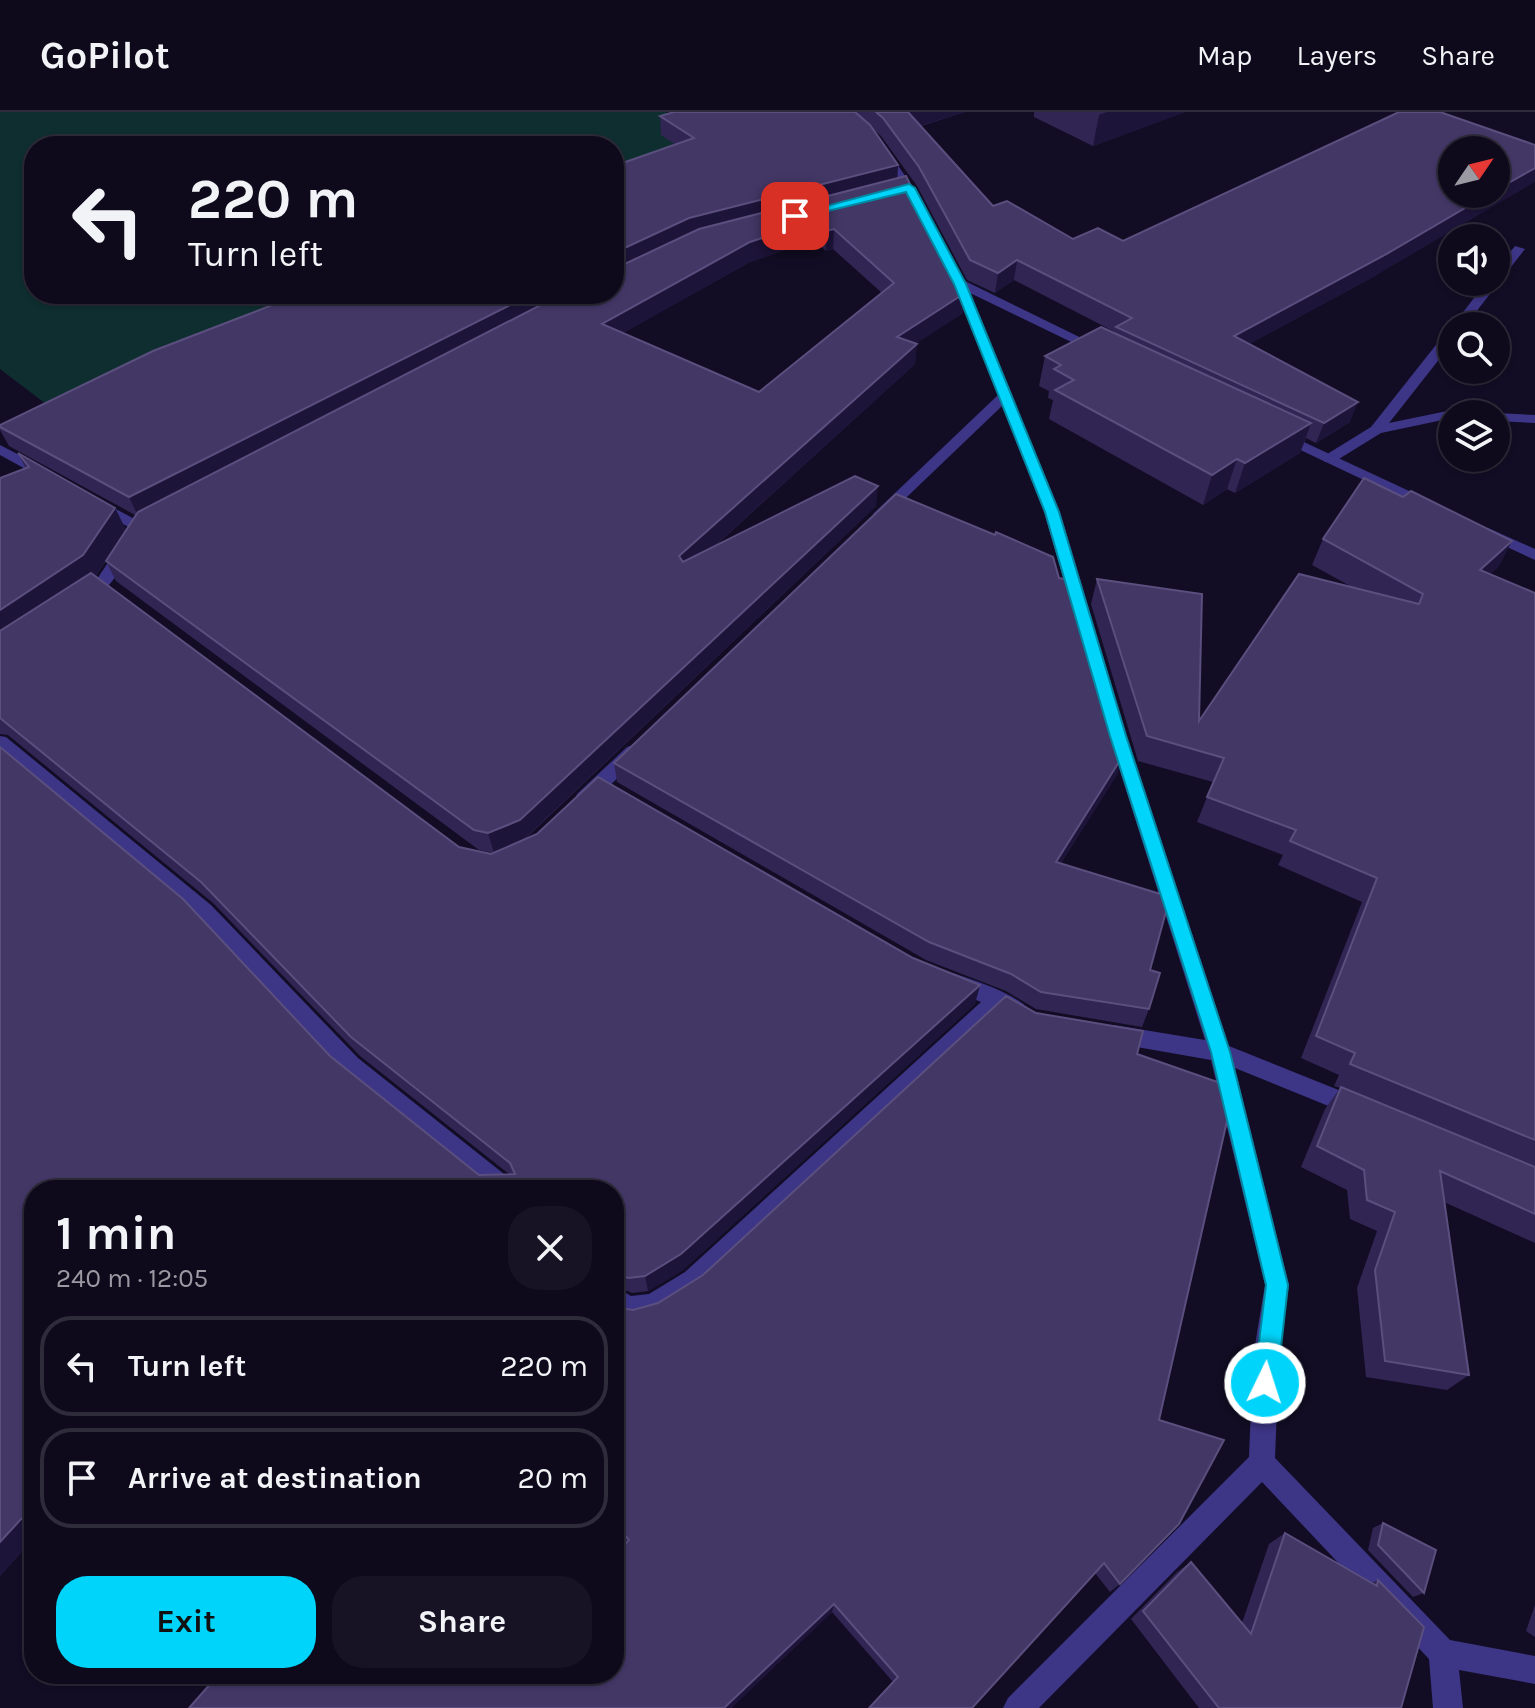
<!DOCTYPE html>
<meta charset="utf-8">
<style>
:root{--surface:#0e0a1b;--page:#171324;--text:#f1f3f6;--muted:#9b9aa3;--line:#2e2b3a;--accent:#00d4fb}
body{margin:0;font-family:Karla,sans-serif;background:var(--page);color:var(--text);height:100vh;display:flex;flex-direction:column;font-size:30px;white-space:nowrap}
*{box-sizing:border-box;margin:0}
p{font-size:26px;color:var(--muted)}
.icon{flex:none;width:44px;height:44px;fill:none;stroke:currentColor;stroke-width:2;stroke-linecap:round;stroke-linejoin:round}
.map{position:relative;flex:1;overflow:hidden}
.drawer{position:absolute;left:24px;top:1068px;width:600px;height:504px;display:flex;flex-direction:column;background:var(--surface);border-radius:32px;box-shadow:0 2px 6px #0004,0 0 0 2px var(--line)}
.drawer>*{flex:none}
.guide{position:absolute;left:24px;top:24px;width:600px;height:168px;border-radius:32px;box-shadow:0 2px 6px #0004,0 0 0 2px var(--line);background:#0e0a1b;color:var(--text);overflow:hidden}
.needle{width:52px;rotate:55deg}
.controls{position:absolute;left:1438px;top:24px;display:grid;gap:16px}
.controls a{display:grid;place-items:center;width:72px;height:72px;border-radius:50%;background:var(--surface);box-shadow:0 2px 6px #0004,0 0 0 2px var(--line);font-size:40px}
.pin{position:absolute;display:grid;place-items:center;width:68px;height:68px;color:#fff;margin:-34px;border-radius:16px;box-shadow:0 4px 12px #0006}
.me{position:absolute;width:88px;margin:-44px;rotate:4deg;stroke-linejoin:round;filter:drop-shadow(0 0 6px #0008)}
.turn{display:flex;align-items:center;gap:28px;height:168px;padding:0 32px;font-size:36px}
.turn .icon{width:104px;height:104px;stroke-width:2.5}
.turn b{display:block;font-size:56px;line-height:68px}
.round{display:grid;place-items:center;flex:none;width:84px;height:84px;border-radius:32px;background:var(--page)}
.summary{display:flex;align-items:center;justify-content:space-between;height:136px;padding:0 32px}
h1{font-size:48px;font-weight:700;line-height:60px}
.cta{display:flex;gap:16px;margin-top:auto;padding:16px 32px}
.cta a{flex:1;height:92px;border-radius:32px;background:var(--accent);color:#111;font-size:32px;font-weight:700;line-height:92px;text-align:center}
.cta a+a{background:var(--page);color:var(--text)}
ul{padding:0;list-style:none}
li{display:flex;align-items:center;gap:24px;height:100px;margin:0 16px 12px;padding:0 16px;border:4px solid var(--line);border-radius:32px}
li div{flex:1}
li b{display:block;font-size:30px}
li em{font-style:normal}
header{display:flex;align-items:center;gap:48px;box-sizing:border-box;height:112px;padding:0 40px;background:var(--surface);border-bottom:2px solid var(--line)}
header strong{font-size:38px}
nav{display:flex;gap:44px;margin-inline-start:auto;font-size:28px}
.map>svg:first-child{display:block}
</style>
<header>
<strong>GoPilot</strong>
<nav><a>Map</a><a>Layers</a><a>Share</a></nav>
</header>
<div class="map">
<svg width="1535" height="1596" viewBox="0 0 1535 1596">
<rect width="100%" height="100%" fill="#120d24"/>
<polygon fill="#0f2e2f" points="0,0 666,0 708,25 614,63 614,34 34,34 34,182 319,182 46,292 0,257"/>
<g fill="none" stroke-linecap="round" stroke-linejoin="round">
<g fill="#3d3586" fill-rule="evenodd">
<polygon points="1515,134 1525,137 1465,214 1452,215 1486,170 1496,170 1496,158"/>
<polygon points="1452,218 1452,231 1389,311 1452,298 1459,302 1452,302 1452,306 1381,321 1334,350 1324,350 1324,344 1371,315 1447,219"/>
<polygon points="1496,301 1535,303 1535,311 1496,309 1496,302 1491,302"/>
</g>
<g fill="#3d3586" fill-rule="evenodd">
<polygon points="838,0 849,0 879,26 921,87 919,89 911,89 871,30"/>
<polygon points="951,158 959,158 965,169 1108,239 1096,242 970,181 1060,400 1127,624 1229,934 1366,989 1369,996 1366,1003 1358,1006 1235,956 1289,1173 1279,1245 1275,1346 1450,1528 1535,1544 1535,1572 1459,1558 1463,1596 1433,1596 1429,1547 1262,1370 1039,1596 1003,1596 1008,1586 1249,1345 1253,1245 1265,1173 1211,948 1114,931 1106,929 1103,922 1106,915 1114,913 1205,928 1109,624 1044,400 1002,294 886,405 876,405 873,402 998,283 949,161"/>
<polygon points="1278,318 1435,391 1438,394 1430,399 1425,397 1273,325 1271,322"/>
<polygon points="0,333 50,359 52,362 45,366 40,365 0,343"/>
<polygon points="97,387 144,412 147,415 139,420 134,418 92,395 89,392"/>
<polygon points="1488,416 1535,437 1535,448 1483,424 1480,421"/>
<path d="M125,432l8,5c-12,18 -29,56 -56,51v-8l20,-13 22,-33z"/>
<polygon points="0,624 6,625 211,793 358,946 514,1070 518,1078 488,1078 342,960 197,805 0,640"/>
<polygon points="633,633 642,640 639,645 591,692 577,692 575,687 577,682 627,635"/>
<path d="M953,861c20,7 69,22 79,41l-3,6 -8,3 -21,-11 -297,276c-24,15 -61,48 -89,26v-28l17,10 18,-2 36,-22 296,-270 -35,-14 -3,-6 3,-6z"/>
</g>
</g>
<g fill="#312554" fill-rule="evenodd">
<path d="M674,0h291l-44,14 72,80 80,33 50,2 252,35 -126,68 101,78 -34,21 -10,-5 -6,15 -65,40 -8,-4 -24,16 -154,-86 4,-19 -5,-2 1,-7 -10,-5 6,-30 70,-23v-1l-101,-52 -19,13 -28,-13 -50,-94 -36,-50 -9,-8 26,37 -1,13 68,115 -2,20 -47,30 -1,21 -199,181 160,-39 -351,333 388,119 67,27 -5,19 -292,266 -35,21 -16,2 -18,-8v-95h-580v348l-34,38v-829l330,309 149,119 30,-1 -149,-118 -147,-153 -205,-168 -8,-1v-256l26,-9 -8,-16 97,55 11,22 9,-15 -126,-69 -9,-16v-5l299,-130 -1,-1h316l62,-149 -15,-10 -1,-19zM814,128l12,11 7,-2 49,44 -123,99 -136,-59 127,-71zM106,449l10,20 363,269 14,3 -2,1 -32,-7 -363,-271z"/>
<polygon points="1034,0 1185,0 1093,34 1034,5"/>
<polygon points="1403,385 1512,429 1498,455 1490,462 1535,481 1535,1131 1444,1090 1469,1263 1447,1278 1366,1265 1357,1176 1377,1119 1350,1107 1347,1078 1301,1055 1325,997 1340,976 1334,974 1339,963 1301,946 1362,790 1278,753 1283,743 1197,710 1213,670 1138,649 1091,492 1097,467 1199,609 1350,474 1312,453 1323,427"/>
<polygon points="614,651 1118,661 1061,751 1150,858 1149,897 1142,915 1036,897 1006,879 926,848 617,670"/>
<polygon points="1036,901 1137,942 1120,1472 1110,1480 1095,1461 893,1570 832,1500 731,1596 189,1596 614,1562 627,1430 614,1414 614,1192 620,1196 633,1198 658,1191 703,1163"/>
<polygon points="1383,1411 1424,1481 1413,1485 1368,1438 1373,1416"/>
<polygon points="1285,1421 1371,1471 1378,1468 1401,1596 1199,1596 1131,1507 1177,1460 1191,1450 1242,1511 1269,1432"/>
<polygon points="1535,1493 1535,1525 1526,1519"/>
</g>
<g fill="#1d1439">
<polygon points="908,0 965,0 906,18"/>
<polygon points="1107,0 1185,0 1093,34 1099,3"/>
<polygon points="898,53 897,72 614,162 614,141 689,106"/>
<polygon points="1535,56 1535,70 1375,164 1227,244 1234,224 1489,82 1496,82 1496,78"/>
<polygon points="814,109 814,128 750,150 604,232 602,212 750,130"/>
<polygon points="834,117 833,137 826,139 826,119"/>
<polygon points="1017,148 1014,168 995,181 998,161"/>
<polygon points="965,181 963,201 895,245 897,225"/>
<polygon points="532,182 574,182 139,406 129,385"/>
<polygon points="917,232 915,252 680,465 679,444"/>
<polygon points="1358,290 1350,310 1316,331 1324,311"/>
<polygon points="1311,311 1300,341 1235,381 1245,351"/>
<polygon points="1237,347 1227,377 1203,393 1212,363"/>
<polygon points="878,374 876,394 524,727 494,741 488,721"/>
<polygon points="115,396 126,418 95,465 0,528 0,498"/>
<polygon points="1512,429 1498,455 1466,484 1480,458"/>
<polygon points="1124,642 1118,661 1050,768 1056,750"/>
<polygon points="980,873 975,892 683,1158 648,1179 645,1164"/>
<polygon points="34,1393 34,1426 0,1464 0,1430"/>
<polygon points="834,1492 832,1500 731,1596 724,1596"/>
</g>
<g fill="#433766" stroke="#5a4f7e" stroke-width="2" fill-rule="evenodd">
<polygon points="674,0 855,0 870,13 898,53 689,106 614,141 614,54 694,26 660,4"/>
<polygon points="876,0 908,0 993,94 1007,89 1073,127 1098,116 1123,129 1399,0 1440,0 1535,33 1535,56 1496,78 1496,38 1452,38 1452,82 1489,82 1383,144 1234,224 1358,290 1324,311 1116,215 1132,206 1017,148 998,161 970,148 919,55 883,6"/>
<path d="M906,64l59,117 -68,44 20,7 -238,212 4,6 172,-86 23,10 -358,334 -32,13 -14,-3 -368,-269 32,-49 424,-218h52v-25l85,-40zM814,109l12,10 8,-2 60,54 -135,109 -157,-68 148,-82z"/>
<polygon points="301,182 532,182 129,385 0,315 0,313 153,239"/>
<polygon points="1101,215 1311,311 1245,351 1237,347 1212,363 1055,278 1074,268 1054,257 1061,253 1045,244"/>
<polygon points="18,341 115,396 83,443 0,498 0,366 29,355"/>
<polygon points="1364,366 1403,385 1411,379 1512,429 1480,458 1535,481 1535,1028 1350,952 1355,941 1316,924 1377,766 1290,729 1296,718 1207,685 1224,646 1147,624 1097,467 1202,482 1199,609 1299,462 1419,492 1423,482 1323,427"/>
<polygon points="896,382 995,423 996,420 1053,445 1059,466 1071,468 1124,642 1056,750 1170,785 1150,858 1160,861 1149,897 1041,880 1011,862 929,830 614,651"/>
<polygon points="91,461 459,735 491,742 537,722 598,665 913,846 980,873 681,1142 645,1164 628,1166 614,1160 614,1078 34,1078 34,1393 0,1430 0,635 183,787 330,944 479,1063 515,1062 510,1051 351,925 201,770 0,606 0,519"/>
<polygon points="1006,884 1036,901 1143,919 1137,942 1229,974 1232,987 1159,1308 1224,1328 1179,1412 1120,1472 1104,1451 972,1596 869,1596 898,1565 834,1492 724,1596 189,1596 219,1562 614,1562 614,1443 629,1428 614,1410 614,1192 620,1196 633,1198 658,1191 703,1163"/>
<polygon points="1341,975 1535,1055 1535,1102 1440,1059 1469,1263 1385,1249 1375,1158 1395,1100 1367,1088 1364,1058 1317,1034"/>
<polygon points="1383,1411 1436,1438 1424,1481 1378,1433"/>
<polygon points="1285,1421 1377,1474 1378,1468 1424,1515 1401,1596 1219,1596 1143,1499 1191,1450 1251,1522"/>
</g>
<polygon fill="#00d4fb" stroke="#008aa3" stroke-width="2" points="909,72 915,76 966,172 1059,400 1126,624 1230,940 1288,1173 1277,1271 1273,1280 1265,1283 1257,1280 1254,1271 1266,1173 1211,940 1110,624 1045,400 954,172 906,80 795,107 789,104"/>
</svg>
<div class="controls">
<a><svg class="needle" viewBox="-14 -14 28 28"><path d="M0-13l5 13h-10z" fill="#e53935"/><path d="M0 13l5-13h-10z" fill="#9b9aa3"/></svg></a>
<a><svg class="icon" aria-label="sound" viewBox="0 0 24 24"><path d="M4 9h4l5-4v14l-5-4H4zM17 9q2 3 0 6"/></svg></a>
<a><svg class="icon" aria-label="search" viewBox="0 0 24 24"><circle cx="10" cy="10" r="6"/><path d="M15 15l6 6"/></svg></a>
<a><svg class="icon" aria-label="layers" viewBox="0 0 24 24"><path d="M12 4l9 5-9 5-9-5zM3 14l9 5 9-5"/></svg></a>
</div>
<div class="pin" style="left:795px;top:104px;background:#d93025"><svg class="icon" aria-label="arrive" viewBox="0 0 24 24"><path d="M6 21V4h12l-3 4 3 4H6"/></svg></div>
<svg class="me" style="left:1265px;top:1271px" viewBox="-20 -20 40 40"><circle r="17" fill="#00d4fb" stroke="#fff" stroke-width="3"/><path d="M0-11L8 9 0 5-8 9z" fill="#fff"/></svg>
<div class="guide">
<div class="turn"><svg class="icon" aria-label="left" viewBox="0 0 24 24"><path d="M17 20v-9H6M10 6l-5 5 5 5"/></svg><div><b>220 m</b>Turn left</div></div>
</div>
<section class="drawer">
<div class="summary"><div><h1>1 min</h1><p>240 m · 12:05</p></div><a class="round"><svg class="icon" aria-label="close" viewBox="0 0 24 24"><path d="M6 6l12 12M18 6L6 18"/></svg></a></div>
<ul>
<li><svg class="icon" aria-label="left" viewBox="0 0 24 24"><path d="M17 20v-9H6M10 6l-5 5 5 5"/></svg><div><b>Turn left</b></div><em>220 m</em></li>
<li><svg class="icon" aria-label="arrive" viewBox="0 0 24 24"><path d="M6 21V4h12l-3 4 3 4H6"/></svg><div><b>Arrive at destination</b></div><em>20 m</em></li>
</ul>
<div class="cta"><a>Exit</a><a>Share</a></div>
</section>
</div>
